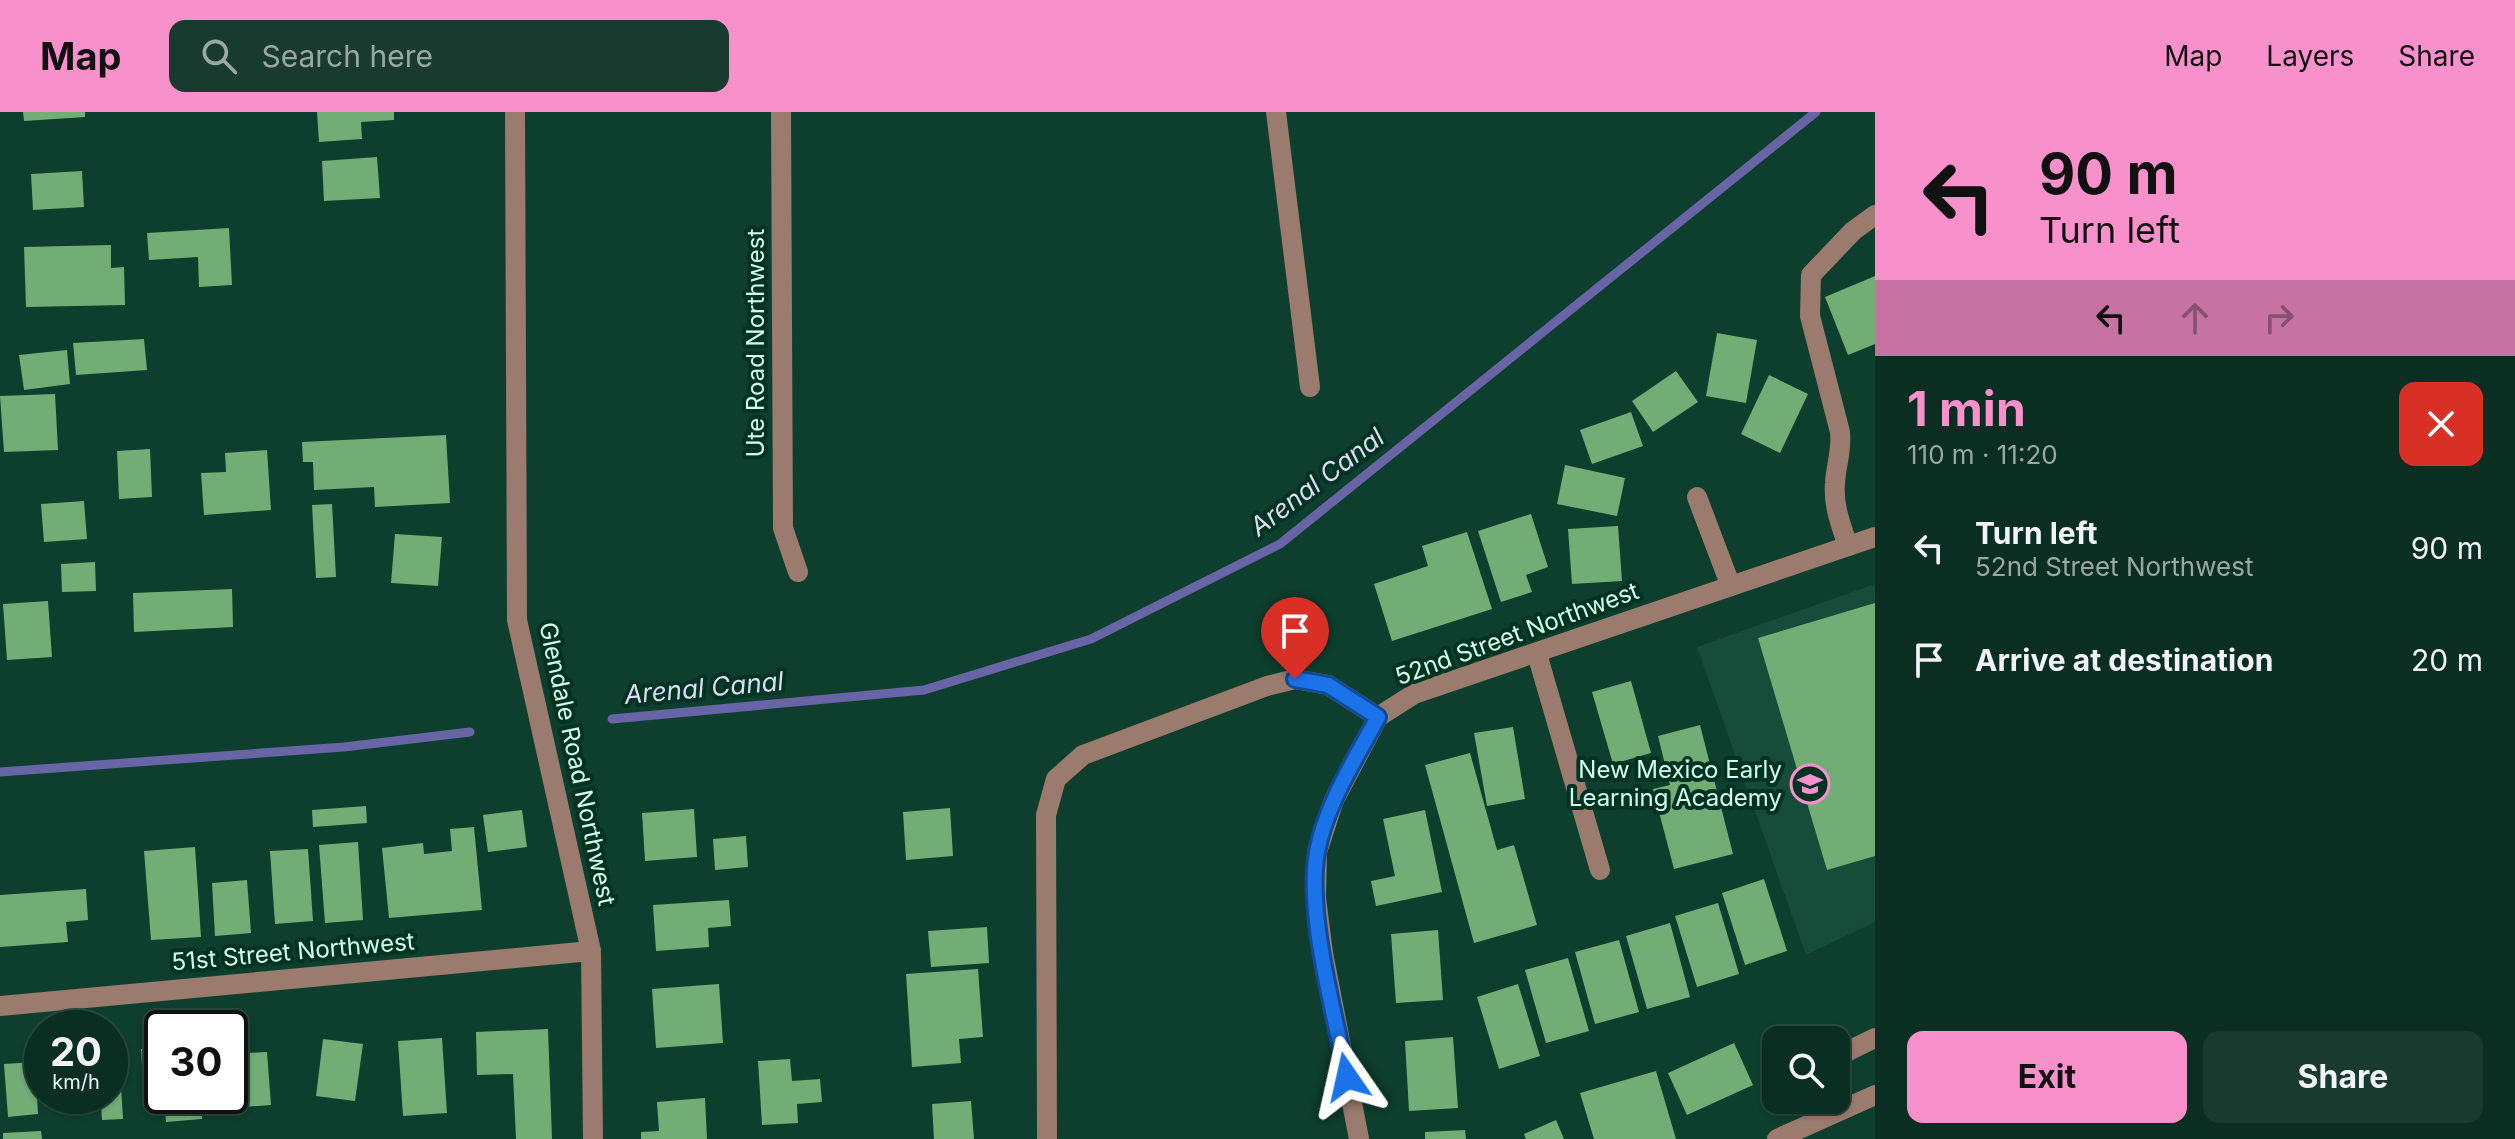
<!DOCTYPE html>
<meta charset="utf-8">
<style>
:root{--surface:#0a2e22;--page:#183a2f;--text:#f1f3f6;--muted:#99a8a5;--line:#2a4a40;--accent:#f890cc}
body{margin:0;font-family:Inter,sans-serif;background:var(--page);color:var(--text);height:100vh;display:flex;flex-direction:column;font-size:30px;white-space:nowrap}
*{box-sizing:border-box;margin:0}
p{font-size:26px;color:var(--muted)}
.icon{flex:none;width:44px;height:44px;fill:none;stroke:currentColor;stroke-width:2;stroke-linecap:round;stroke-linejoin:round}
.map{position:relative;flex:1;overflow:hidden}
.details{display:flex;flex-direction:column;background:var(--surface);width:640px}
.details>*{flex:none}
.top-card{background:#f890cc;color:#111;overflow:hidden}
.buttons{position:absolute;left:1762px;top:914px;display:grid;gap:16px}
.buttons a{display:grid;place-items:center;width:88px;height:88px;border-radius:16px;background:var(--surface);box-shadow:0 2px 6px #0004,0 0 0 2px var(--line);font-size:40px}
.speed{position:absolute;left:24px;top:898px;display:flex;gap:16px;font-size:40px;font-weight:700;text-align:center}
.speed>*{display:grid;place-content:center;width:104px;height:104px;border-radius:50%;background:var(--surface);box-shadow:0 2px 6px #0004,0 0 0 2px var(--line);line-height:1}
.speed small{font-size:20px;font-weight:400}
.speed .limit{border:4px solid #111;border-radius:12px;background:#fff;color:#111}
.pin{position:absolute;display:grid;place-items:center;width:68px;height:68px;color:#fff;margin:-82px -34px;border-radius:50% 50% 50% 0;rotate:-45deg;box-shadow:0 0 8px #0007}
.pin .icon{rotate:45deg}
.me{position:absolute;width:88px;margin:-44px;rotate:349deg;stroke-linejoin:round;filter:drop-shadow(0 0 6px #0008)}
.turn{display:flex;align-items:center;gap:28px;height:168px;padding:0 32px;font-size:36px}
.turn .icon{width:104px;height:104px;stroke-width:2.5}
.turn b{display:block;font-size:56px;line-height:68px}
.lanes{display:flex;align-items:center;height:76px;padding:0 32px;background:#0003;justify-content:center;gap:40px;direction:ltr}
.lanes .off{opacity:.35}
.round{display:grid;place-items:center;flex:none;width:84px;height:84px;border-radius:16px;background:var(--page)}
.summary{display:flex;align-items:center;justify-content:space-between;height:136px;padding:0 32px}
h1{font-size:48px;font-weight:700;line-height:60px;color:var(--accent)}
.button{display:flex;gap:16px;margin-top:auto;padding:16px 32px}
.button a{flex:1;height:92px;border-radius:16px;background:var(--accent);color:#111;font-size:32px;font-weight:700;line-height:92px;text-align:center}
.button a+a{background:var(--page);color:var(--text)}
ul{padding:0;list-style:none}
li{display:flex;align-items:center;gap:24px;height:112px;padding:0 32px}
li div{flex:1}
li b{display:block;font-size:30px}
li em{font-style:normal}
header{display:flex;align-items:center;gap:48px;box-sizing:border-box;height:112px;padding:0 40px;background:var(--accent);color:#111}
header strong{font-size:38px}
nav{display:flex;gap:44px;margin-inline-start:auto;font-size:28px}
.search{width:560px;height:72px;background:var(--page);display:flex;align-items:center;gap:20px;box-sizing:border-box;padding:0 28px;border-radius:16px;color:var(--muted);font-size:30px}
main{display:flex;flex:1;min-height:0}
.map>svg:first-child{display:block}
</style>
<header>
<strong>Map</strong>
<div class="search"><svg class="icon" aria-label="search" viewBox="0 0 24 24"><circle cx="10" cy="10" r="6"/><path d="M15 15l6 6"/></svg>Search here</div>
<nav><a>Map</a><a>Layers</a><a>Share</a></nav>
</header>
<main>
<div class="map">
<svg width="1875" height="1027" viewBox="0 0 1875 1027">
<rect width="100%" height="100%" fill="#0e3e2d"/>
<polygon fill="#164c39" points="1875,472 1875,810 1806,843 1697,535"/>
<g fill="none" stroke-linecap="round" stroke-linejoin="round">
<g stroke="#6864a5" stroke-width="9">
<polyline points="612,607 924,578 1091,527 1280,432 1816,0"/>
<polyline points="0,660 344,635 470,620"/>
</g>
</g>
<g fill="#73ad76">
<polygon points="23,0 85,0 85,5 24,9"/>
<polygon points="317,0 394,0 394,8 361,10 362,27 319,30"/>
<polygon points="377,45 380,86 324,89 322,49"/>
<polygon points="82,59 84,95 33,98 31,62"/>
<polygon points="229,116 232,173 199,175 198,145 149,148 147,121"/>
<polygon points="111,133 111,156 124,155 125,193 26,195 24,135"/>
<polygon points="1875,164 1875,232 1848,243 1825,185"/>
<polygon points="1717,221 1757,228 1746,291 1706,284"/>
<polygon points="144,227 147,258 76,263 73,231"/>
<polygon points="67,238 70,272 24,278 19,243"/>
<polygon points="1676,259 1698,290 1653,320 1632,289"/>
<polygon points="1769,263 1808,282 1780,341 1741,322"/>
<polygon points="55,282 58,338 4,340 0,284"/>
<polygon points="1631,300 1643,334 1592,352 1580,318"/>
<polygon points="446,323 450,391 375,395 374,375 314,378 313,350 303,350 302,330"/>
<polygon points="150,337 152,385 119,387 117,339"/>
<polygon points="267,338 271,398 204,403 201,361 226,360 225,341"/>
<polygon points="1565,353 1625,366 1617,404 1557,392"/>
<polygon points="84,389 87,427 44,430 41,392"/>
<polygon points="332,392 336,465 316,466 312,393"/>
<polygon points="1531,402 1548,455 1526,463 1532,480 1501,490 1478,419"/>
<polygon points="1618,414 1622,469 1572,472 1568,417"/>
<polygon points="1467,420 1492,497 1392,529 1374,472 1428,454 1422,434"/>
<polygon points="395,422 442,425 438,474 391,471"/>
<polygon points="95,450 96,479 62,480 61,452"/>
<polygon points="232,477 233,515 134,520 133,481"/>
<polygon points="48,489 52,545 7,548 3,492"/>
<polygon points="1875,491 1875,744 1827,758 1758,526"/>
<polygon points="1631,569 1651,641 1613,652 1592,580"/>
<polygon points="1700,613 1733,742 1674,757 1653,677 1670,673 1658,624"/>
<polygon points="1513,615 1525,687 1487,694 1474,621"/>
<polygon points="1470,641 1497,738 1514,733 1537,813 1474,831 1425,653"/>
<polygon points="366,694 367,711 313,715 312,698"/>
<polygon points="950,696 953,744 906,748 903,700"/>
<polygon points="694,697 697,745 645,749 642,701"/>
<polygon points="522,698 527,735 488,740 483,703"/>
<polygon points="1425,698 1442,780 1376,794 1371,769 1395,764 1383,707"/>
<polygon points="474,715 482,798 389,806 382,736 423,731 424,742 452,739 450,717"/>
<polygon points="746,724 748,755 715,758 713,727"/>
<polygon points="358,730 363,808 325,811 319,733"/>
<polygon points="195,735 201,825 151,828 144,739"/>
<polygon points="308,737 313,809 275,812 270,739"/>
<polygon points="1764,767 1787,839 1745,853 1722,781"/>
<polygon points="247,768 251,821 215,824 212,771"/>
<polygon points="86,777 88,808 66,810 68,830 0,835 0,783"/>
<polygon points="729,788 731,814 708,816 709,835 656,839 653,793"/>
<polygon points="1718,791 1739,862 1697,875 1675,804"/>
<polygon points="1670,811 1690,885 1647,897 1626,824"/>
<polygon points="987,815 989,851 931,855 928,819"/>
<polygon points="1438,818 1443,888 1396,891 1391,822"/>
<polygon points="1619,828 1639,900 1595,912 1575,840"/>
<polygon points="1568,846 1589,919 1546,931 1525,858"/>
<polygon points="978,857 983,925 959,927 961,951 912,955 906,862"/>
<polygon points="719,872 723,931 656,936 652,877"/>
<polygon points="1518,872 1540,944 1499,957 1477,885"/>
<polygon points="548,917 552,1027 516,1027 513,962 477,963 476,920"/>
<polygon points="1453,925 1458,996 1409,999 1405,929"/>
<polygon points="442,926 447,1001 403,1004 398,929"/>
<polygon points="323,927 363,932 355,989 316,984"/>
<polygon points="1734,931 1753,973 1687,1003 1668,961"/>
<polygon points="162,935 162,986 144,987 141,937"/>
<polygon points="267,940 271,993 229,996 230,942"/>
<polygon points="790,947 792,969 820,967 822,990 797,992 798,1011 762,1013 758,949"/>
<polygon points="35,950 38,1002 8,1005 4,952"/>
<polygon points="110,957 120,957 123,1007 102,1008 101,991 70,993 70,984 110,984"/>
<polygon points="1656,959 1676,1027 1594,1027 1580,981"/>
<polygon points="164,984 201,984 202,1007 166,1010"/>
<polygon points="705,986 707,1027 641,1027 641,1020 659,1019 657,990"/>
<polygon points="971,989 974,1027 934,1027 932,992"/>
<polygon points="1556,1008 1564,1027 1526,1027 1524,1022"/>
<polygon points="1465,1018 1466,1027 1425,1027 1425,1020"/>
<polygon points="41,1019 42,1027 3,1027 3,1021"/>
</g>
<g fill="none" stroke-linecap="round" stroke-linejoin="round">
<g stroke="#9a7b6d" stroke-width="20">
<polyline points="515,0 517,508 591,839 593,1027"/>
<polyline points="781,0 783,416 798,460"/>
<polyline points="1276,0 1310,275"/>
<polyline points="1697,385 1730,472"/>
<path d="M1848,434c-7,-21 -15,-40 -13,-63 1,-18 7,-32 5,-51l-30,-116 1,-41 42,-44 22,-16"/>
<polyline points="1537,542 1600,758"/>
<polyline points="1378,605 1414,582 1875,425"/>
<polyline points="0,894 591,839"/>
<polyline points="1836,945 1875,926"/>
<polyline points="1047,1027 1046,703 1056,667 1083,643 1267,574 1295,567 1328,573 1378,605"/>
<polyline points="1359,1027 1323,841 1316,786 1317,740 1334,688 1378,605"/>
<polyline points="1777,1027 1875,983"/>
</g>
</g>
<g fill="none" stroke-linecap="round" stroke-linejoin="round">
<defs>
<path id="route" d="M1295,567l33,6 50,32c-23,43 -52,87 -61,135 -11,62 18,162 30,225"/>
</defs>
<use href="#route" stroke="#114b97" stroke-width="20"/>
<use href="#route" stroke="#1a73e8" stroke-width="14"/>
</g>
<defs>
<symbol id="school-ring" viewBox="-11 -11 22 22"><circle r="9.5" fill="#003323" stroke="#f890cc" stroke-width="1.5"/><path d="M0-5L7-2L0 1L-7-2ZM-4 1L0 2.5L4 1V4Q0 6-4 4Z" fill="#f890cc"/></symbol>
</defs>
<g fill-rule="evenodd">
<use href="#school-ring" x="1788" y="650" width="44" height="44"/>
</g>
<g text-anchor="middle" stroke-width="8" stroke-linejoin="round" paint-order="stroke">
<g font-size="24" fill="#d5feeb" stroke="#003323">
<text transform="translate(756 231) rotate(-90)" y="8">Ute Road Northwest</text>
<text transform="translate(1517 522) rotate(-20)" y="8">52nd Street Northwest</text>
<text transform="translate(577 652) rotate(78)" y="8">Glendale Road Northwest</text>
<text transform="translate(293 840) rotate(-5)" y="8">51st Street Northwest</text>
</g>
<g font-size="24" fill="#d5feeb" stroke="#003323" text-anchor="end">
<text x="1782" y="666">New Mexico Early<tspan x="1782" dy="28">Learning Academy</tspan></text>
</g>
<g font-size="26" font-style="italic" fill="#ddddf0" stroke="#003323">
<text transform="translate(1317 370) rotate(-37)" y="9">Arenal Canal</text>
<text transform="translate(704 576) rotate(-5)" y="9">Arenal Canal</text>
</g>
</g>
</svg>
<div class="buttons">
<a><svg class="icon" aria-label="search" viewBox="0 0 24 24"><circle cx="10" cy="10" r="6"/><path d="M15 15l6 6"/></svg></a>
</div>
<div class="speed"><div>20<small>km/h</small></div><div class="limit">30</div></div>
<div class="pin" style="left:1295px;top:567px;background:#d93025"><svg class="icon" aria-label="arrive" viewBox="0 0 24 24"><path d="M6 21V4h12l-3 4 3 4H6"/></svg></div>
<svg class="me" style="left:1347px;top:965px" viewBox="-20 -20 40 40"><path d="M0-17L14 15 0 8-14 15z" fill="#1a73e8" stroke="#fff" stroke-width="4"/></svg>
</div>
<section class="details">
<div class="top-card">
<div class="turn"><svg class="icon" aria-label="left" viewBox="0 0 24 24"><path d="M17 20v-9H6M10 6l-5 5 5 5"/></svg><div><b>90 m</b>Turn left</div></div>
<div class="lanes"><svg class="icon" aria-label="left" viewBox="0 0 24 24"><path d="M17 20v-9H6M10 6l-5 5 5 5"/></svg><svg class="icon off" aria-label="ahead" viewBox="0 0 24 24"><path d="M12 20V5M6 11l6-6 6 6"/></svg><svg class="icon off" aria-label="right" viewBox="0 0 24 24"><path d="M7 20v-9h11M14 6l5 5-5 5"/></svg></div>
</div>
<div class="summary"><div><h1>1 min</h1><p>110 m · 11:20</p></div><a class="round" style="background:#d93025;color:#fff"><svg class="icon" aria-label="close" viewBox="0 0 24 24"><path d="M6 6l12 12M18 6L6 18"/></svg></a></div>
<ul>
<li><svg class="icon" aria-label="left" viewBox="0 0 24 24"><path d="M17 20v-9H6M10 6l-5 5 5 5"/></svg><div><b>Turn left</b><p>52nd Street Northwest</p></div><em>90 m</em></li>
<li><svg class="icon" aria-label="arrive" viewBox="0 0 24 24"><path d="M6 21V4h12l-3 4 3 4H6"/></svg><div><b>Arrive at destination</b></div><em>20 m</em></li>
</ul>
<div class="button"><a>Exit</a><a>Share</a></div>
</section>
</main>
